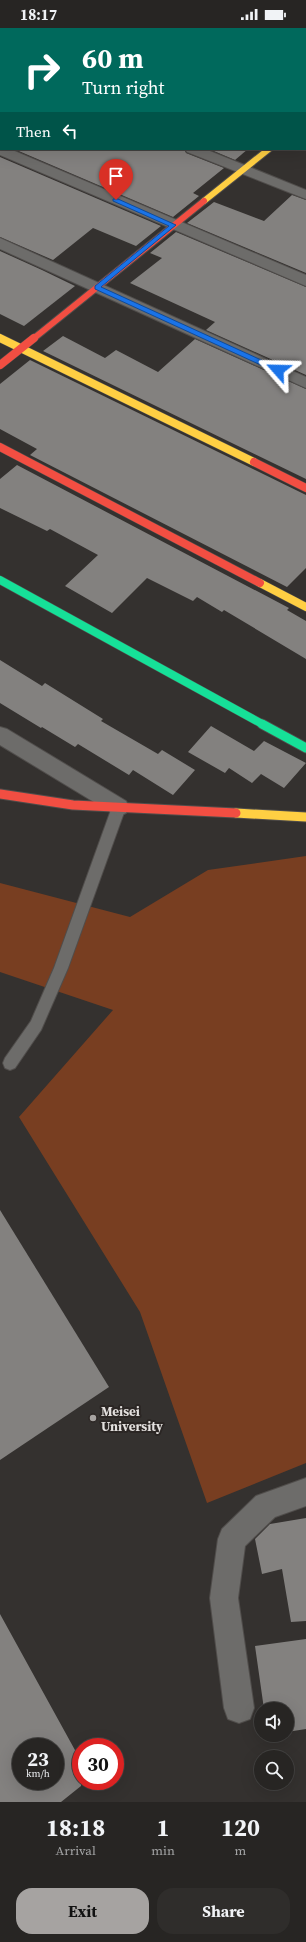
<!DOCTYPE html>
<style>
:root{--surface:#272523;--page:#2f2d2b;--text:#f1f3f6;--muted:#a4a5a6;--line:#434241;--accent:#a6a3a1}
body{margin:0;font-family:"Source Serif 4",serif;background:var(--page);color:var(--text);height:100vh;display:flex;flex-direction:column;font-size:15px;white-space:nowrap}
*{box-sizing:border-box;margin:0}
p{font-size:13px;color:var(--muted)}
.icon{flex:none;width:22px;height:22px;fill:none;stroke:currentColor;stroke-width:2;stroke-linecap:round;stroke-linejoin:round}
.map{position:relative;height:1774px;overflow:hidden}
.sheet{display:flex;flex-direction:column;background:var(--surface);flex:1}
.sheet>*{flex:none}
.guide{position:absolute;left:0px;top:0px;width:306px;height:122px;box-shadow:0 4px 16px #0002,0 0 0 1px var(--line);background:#00695c;color:#fff;overflow:hidden}
.buttons{position:absolute;left:254px;top:1674px;display:grid;gap:8px}
.buttons a{display:grid;place-items:center;width:40px;height:40px;border-radius:50%;background:var(--surface);box-shadow:0 4px 16px #0002,0 0 0 1px var(--line);font-size:20px}
.speed{position:absolute;left:12px;top:1710px;display:flex;gap:8px;font-size:20px;font-weight:700;text-align:center}
.speed>*{display:grid;place-content:center;width:52px;height:52px;border-radius:50%;background:var(--surface);box-shadow:0 4px 16px #0002,0 0 0 1px var(--line);line-height:1}
.speed small{font-size:10px;font-weight:400}
.speed .limit{border:6px solid #d22;background:#fff;color:#111}
.pin{position:absolute;display:grid;place-items:center;width:34px;height:34px;color:#fff;margin:-41px -17px;border-radius:50% 50% 50% 0;rotate:-45deg;box-shadow:0 0 4px #0007}
.pin .icon{rotate:45deg}
.me{position:absolute;width:44px;margin:-22px;rotate:295deg;stroke-linejoin:round;filter:drop-shadow(0 0 3px #0008)}
.turn{display:flex;align-items:center;gap:14px;height:84px;padding:0 16px;font-size:18px}
.turn .icon{width:52px;height:52px;stroke-width:2.5}
.turn b{display:block;font-size:28px;line-height:34px}
.then{display:flex;align-items:center;height:38px;padding:0 16px;background:#0003;gap:8px;font-size:15px}
.eta{display:flex;justify-content:space-evenly;align-items:center;height:68px;text-align:center}
.eta b{font-size:24px;font-weight:700;line-height:28px}
.cta{display:flex;gap:8px;margin-top:auto;padding:8px 16px}
.cta a{flex:1;height:46px;border-radius:16px;background:var(--accent);color:#111;font-size:16px;font-weight:700;line-height:46px;text-align:center}
.cta a+a{background:var(--page);color:var(--text)}
.status{display:flex;justify-content:space-between;align-items:center;height:28px;padding:0 20px;background:var(--surface);direction:ltr}
.status svg{height:11px;fill:currentColor}
.map>svg:first-child{display:block}
</style>
<div class="status"><b>18:17</b><svg viewBox="0 0 49 12"><path d="M0 12V9h3v3zM5 12V6h3v6zM10 12V3h3v9zM15 12V0h3v12zM26 1h20v11H26zM47 4h2v5h-2z"/></svg></div>
<div class="map">
<svg width="306" height="1774" viewBox="0 0 306 1774">
<rect width="100%" height="100%" fill="#34312f"/>
<polygon fill="#783e21" points="306,828 306,1435 207,1475 140,1284 19,1089 113,982 0,944 0,855 130,889 208,842"/>
<g fill="#83817f" fill-rule="evenodd">
<polygon points="14,121 184,121 186,125 224,140 193,165 199,168 173,189"/>
<polygon points="209,121 248,121 235,132"/>
<polygon points="0,129 161,198 136,218 93,200 53,232 0,209"/>
<polygon points="292,167 306,172 306,245 187,195 214,174 264,193"/>
<polygon points="176,204 306,259 306,347 206,302 215,294 130,255 162,230 150,225"/>
<polygon points="0,223 42,242 75,258 24,298 0,286"/>
<polygon points="63,308 105,330 116,322 158,344 195,311 306,361 306,451 43,323"/>
<polygon points="30,332 306,467 306,540 287,559 30,427 37,421 0,401 0,356"/>
<polygon points="17,437 289,580 287,582 306,593 306,631 224,582 222,584 197,569 193,573 147,550 112,585 65,558 98,527 50,501 47,503 0,480 0,451"/>
<polygon points="0,632 42,658 45,655 103,691 101,693 158,726 162,722 195,742 173,767 133,742 129,747 78,716 75,719 42,699 41,700 0,675"/>
<polygon points="211,698 254,723 264,713 306,735 284,760 261,746 252,755 229,740 225,745 188,724"/>
<polygon points="0,1182 109,1359 0,1432"/>
<polygon points="306,1490 306,1593 291,1594 282,1541 262,1546 255,1511 270,1496"/>
<path d="M0,1586l81,147v25l-20,16h-61zM21,1719h34v34h-34z"/>
<polygon points="306,1611 306,1701 287,1704 287,1681 264,1681 255,1618"/>
</g>
<g fill="none" stroke-linecap="round" stroke-linejoin="round">
<defs>
<polygon id="lane" points="119,774 124,775 126,779 68,940 41,1002 15,1040 10,1042 5,1040 3,1035 5,1030 31,993 54,940 112,779 114,775"/>
<g id="street">
<rect x="56" y="0" width="15" height="1"/>
<rect x="0" y="39" width="1" height="8"/>
<polygon points="0,118 1,121 10,121 306,247 306,258 0,127"/>
<polygon points="185,121 205,121 306,162 306,171 187,124"/>
<polygon points="0,210 306,349 306,360 0,221"/>
<polygon points="0,699 7,701 126,773 129,779 126,785 119,788 112,785 0,717"/>
<polygon points="306,1450 306,1478 275,1489 245,1518 238,1570 254,1680 250,1691 239,1695 228,1691 224,1680 210,1570 218,1511 222,1501 256,1468"/>
</g>
<polyline id="fast-far1" points="0,552 264,697"/>
<polyline id="fast" points="262,696 306,720"/>
<g id="slow-far2">
<polyline points="204,173 269,121"/>
<polyline points="0,310 2,311"/>
</g>
<g id="slow-far1">
<polyline points="0,310 254,434"/>
<polyline points="260,555 306,579"/>
</g>
<polyline id="slow" points="236,785 306,789"/>
<polyline id="jam-far2" points="33,311 204,173"/>
<g id="jam-far1">
<polyline points="0,337 34,310"/>
<polyline points="0,419 260,555"/>
<polyline points="254,434 306,460"/>
</g>
<polyline id="jam" points="0,766 73,777 236,785"/>
</defs>
<use href="#lane" stroke="#504d4b" stroke-width="2"/>
<use href="#street" stroke="#504d4b" stroke-width="2"/>
<use href="#fast-far1" stroke="#504d4b" stroke-width="9"/>
<use href="#fast" stroke="#504d4b" stroke-width="11"/>
<use href="#slow-far2" stroke="#504d4b" stroke-width="8"/>
<use href="#slow-far1" stroke="#504d4b" stroke-width="9"/>
<use href="#slow" stroke="#504d4b" stroke-width="11"/>
<use href="#jam-far2" stroke="#504d4b" stroke-width="8"/>
<use href="#jam-far1" stroke="#504d4b" stroke-width="9"/>
<use href="#jam" stroke="#504d4b" stroke-width="11"/>
<use href="#lane" fill="#6d6c6a" fill-rule="evenodd"/>
<use href="#street" fill="#6d6c6a" fill-rule="evenodd"/>
<use href="#fast-far1" stroke="#16e098" stroke-width="8"/>
<use href="#fast" stroke="#16e098" stroke-width="9"/>
<use href="#slow-far2" stroke="#ffcf43" stroke-width="6"/>
<use href="#slow-far1" stroke="#ffcf43" stroke-width="8"/>
<use href="#slow" stroke="#ffcf43" stroke-width="9"/>
<use href="#jam-far2" stroke="#f24e42" stroke-width="6"/>
<use href="#jam-far1" stroke="#f24e42" stroke-width="8"/>
<use href="#jam" stroke="#f24e42" stroke-width="9"/>
</g>
<polygon fill="#1a73e8" stroke="#114b97" points="113,171 118,171 176,197 101,259 281,341 281,344 276,344 95,261 95,258 169,198 113,173"/>
<circle fill="#a6a3a1" stroke="#2b2624" stroke-width="1.5" cx="93" cy="1390" r="4"/>
<g text-anchor="middle" stroke-width="4" stroke-linejoin="round" paint-order="stroke">
<g font-size="13" font-weight="bold" fill="#e3e0de" stroke="#2b2624" text-anchor="start">
<text x="101" y="1388">Meisei<tspan x="101" dy="15">University</tspan></text>
</g>
</g>
</svg>
<div class="buttons">
<a><svg class="icon" aria-label="sound" viewBox="0 0 24 24"><path d="M4 9h4l5-4v14l-5-4H4zM17 9q2 3 0 6"/></svg></a>
<a><svg class="icon" aria-label="search" viewBox="0 0 24 24"><circle cx="10" cy="10" r="6"/><path d="M15 15l6 6"/></svg></a>
</div>
<div class="speed"><div>23<small>km/h</small></div><div class="limit">30</div></div>
<div class="pin" style="left:116px;top:172px;background:#d93025"><svg class="icon" aria-label="arrive" viewBox="0 0 24 24"><path d="M6 21V4h12l-3 4 3 4H6"/></svg></div>
<svg class="me" style="left:278px;top:342px" viewBox="-20 -20 40 40"><path d="M0-17L14 15 0 8-14 15z" fill="#1a73e8" stroke="#fff" stroke-width="4"/></svg>
<div class="guide">
<div class="turn"><svg class="icon" aria-label="right" viewBox="0 0 24 24"><path d="M7 20v-9h11M14 6l5 5-5 5"/></svg><div><b>60 m</b>Turn right</div></div>
<div class="then">Then<svg class="icon" aria-label="left" viewBox="0 0 24 24"><path d="M17 20v-9H6M10 6l-5 5 5 5"/></svg></div>
</div>
</div>
<section class="sheet">
<div class="eta">
<div><b>18:18</b><p>Arrival</p></div>
<div><b>1</b><p>min</p></div>
<div><b>120</b><p>m</p></div>
</div>
<div class="cta"><a>Exit</a><a>Share</a></div>
</section>
